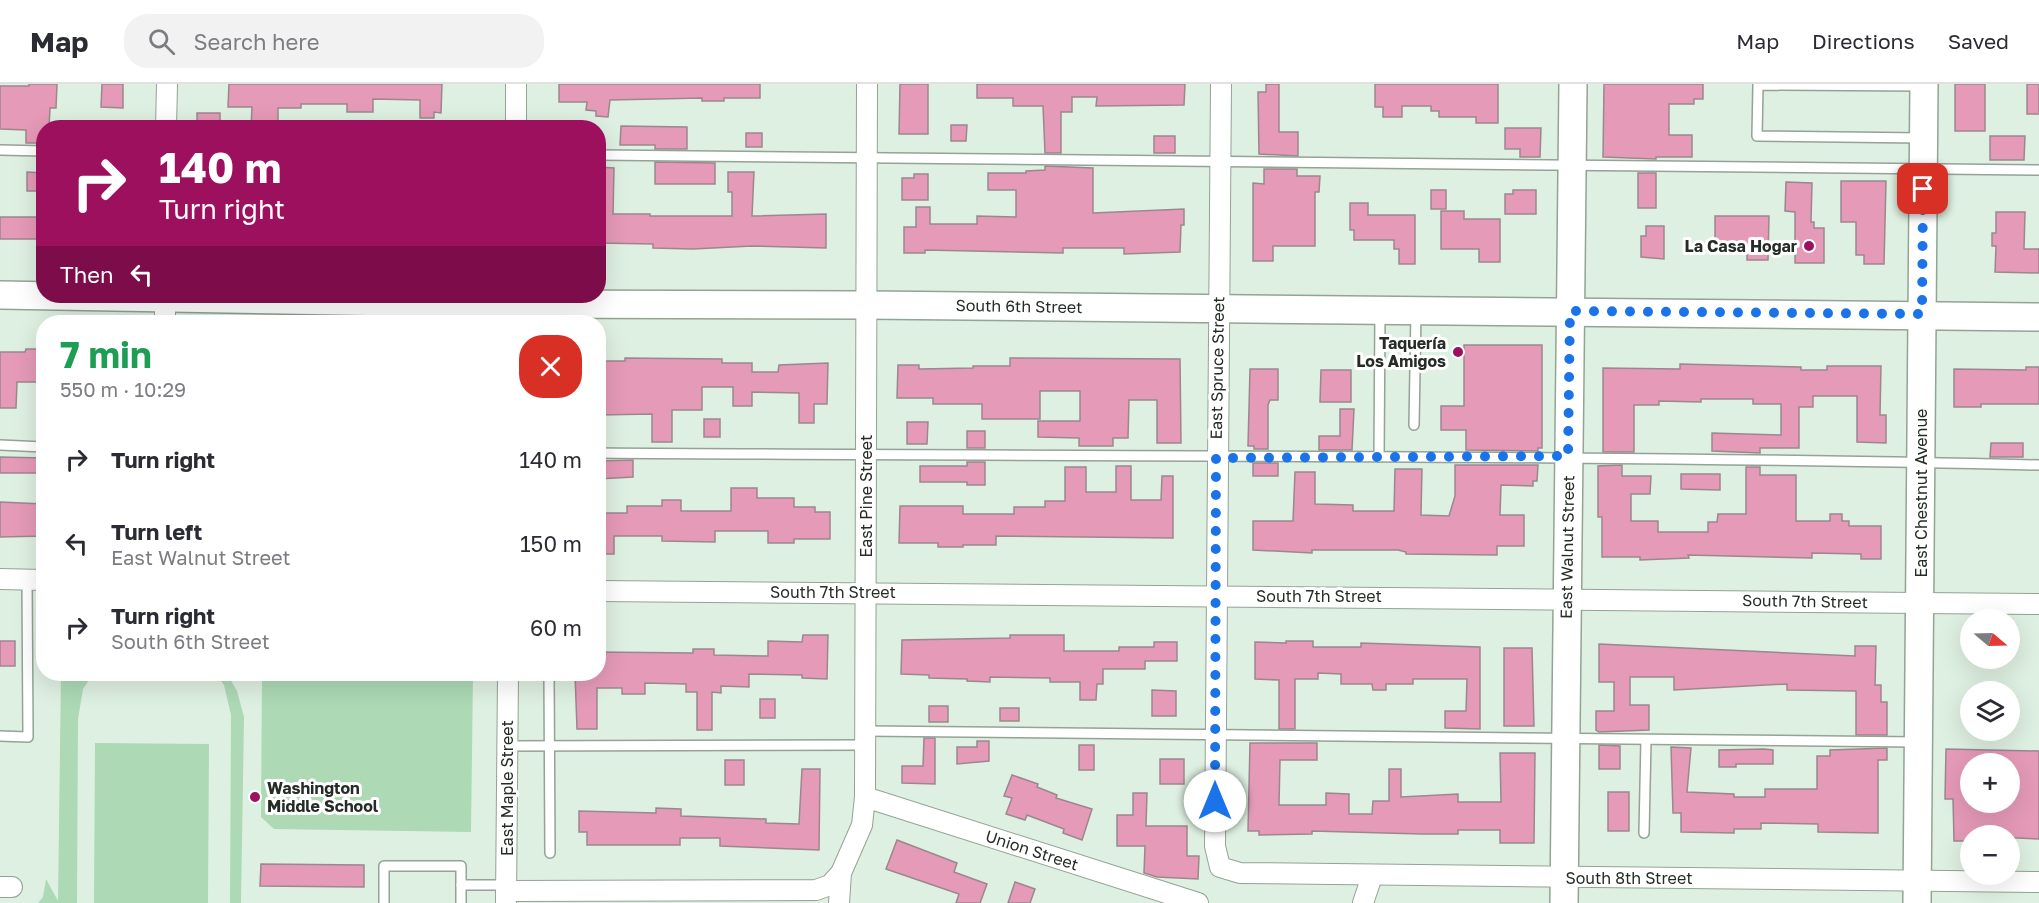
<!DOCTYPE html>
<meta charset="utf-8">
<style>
:root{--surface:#fff;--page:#f2f2f3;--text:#2b2b33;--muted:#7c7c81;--line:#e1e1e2}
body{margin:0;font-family:"Golos Text",sans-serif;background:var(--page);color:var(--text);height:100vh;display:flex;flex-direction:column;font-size:22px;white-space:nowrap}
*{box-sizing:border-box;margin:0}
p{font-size:20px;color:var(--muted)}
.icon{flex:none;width:33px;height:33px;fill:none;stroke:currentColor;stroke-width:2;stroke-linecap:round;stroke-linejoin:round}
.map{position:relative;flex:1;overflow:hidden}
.panel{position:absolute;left:36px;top:231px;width:570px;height:366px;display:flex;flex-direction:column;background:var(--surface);border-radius:24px;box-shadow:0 6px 24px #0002}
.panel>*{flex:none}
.top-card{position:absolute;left:36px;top:36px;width:570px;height:183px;border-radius:24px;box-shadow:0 6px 24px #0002;background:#9d105e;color:#fff;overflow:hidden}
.needle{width:39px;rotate:109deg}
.fabs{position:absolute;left:1960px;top:525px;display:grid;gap:12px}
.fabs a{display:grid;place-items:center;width:60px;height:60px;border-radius:50%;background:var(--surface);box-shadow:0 6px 24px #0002;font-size:30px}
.pin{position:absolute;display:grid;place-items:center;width:51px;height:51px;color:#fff;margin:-26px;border-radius:12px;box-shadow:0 3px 9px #0006}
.me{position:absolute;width:66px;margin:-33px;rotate:0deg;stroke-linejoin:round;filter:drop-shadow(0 0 4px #0008)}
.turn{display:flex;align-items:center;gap:21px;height:126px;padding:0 24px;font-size:27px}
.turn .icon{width:78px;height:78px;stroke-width:2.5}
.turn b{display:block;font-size:42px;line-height:51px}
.then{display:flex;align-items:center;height:57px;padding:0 24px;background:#0003;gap:12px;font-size:22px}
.round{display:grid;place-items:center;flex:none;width:63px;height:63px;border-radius:24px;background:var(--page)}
.head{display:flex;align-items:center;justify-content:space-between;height:102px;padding:0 24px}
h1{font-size:36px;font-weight:700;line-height:45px;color:#1e9e55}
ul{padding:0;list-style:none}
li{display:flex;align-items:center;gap:18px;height:84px;padding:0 24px}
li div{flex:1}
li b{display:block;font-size:22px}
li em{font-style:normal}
header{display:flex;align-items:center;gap:36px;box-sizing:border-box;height:84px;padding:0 30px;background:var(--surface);border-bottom:2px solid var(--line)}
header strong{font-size:28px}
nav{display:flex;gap:33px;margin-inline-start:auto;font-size:21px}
.search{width:420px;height:54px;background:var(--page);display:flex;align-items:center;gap:15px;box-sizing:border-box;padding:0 21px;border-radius:24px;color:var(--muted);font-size:22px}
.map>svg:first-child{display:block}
</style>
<header>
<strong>Map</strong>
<div class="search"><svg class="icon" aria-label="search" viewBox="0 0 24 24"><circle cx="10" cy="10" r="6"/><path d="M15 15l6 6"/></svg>Search here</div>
<nav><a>Map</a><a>Directions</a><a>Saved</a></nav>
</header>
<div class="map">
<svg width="2039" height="819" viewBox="0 0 2039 819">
<rect width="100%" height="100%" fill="#def0e1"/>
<g fill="#add9b5">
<polygon points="61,590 93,590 83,605 78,635 77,819 38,819 43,813 46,795 58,817"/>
<polygon points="216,590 227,590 237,607 244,633 241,819 230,819 231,631 224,601"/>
<polygon points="262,590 473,590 471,748 274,745 261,733"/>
<polygon points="95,659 209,660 208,819 94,819"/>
</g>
<g fill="#e59ab7" stroke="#9c878e" stroke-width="1.5" fill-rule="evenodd">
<polygon points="29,0 57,0 56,24 50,24 49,44 44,44 44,59 26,59 26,46 0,45 0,2 29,2"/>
<polygon points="102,0 123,0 123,24 101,23"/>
<polygon points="229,0 442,0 441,29 434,28 434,34 420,34 420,16 373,15 373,28 347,28 347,20 301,20 301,24 278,24 278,44 251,44 252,23 228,23"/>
<polygon points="559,0 760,0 760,14 724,14 724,17 702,17 702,14 610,16 608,33 596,32 596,27 586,26 587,18 559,18"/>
<polygon points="900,0 928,0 928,50 899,50"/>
<polygon points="977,0 1185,0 1184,21 1096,22 1097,13 1072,13 1072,28 1061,28 1061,69 1045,69 1043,22 1013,22 1013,14 977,14"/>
<polygon points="1266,0 1279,0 1279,48 1298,48 1298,72 1259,70 1258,8 1266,8"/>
<polygon points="1375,0 1498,0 1498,39 1476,39 1476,33 1439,33 1439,27 1431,27 1431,22 1402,22 1402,33 1383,33 1383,23 1375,23"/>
<polygon points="1604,0 1703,0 1703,15 1694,15 1694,20 1669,20 1669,51 1692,51 1692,73 1656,73 1656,75 1603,73"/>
<rect x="1955" y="0" width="30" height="47"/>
<rect x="2027" y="0" width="12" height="30"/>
<rect x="197" y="29" width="23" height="15"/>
<polygon points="951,41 967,41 966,57 951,57"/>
<polygon points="621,42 687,43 687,65 655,65 655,61 620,61"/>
<polygon points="1505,44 1541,44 1540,73 1520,73 1520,65 1505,65"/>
<rect x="746" y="49" width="16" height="14"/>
<rect x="1154" y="52" width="21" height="17"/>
<polygon points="1990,52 2025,52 2024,76 1990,76"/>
<polygon points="655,78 715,79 715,100 655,100"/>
<polygon points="1045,82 1093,84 1093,129 1184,125 1184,141 1181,141 1180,168 1124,170 1124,164 1063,164 1063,169 925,166 925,169 904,169 904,143 916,143 916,123 930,123 930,140 977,140 977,132 1016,133 1016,106 988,106 988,89 1026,89 1026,87 1045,86"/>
<polygon points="598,83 614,84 613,130 650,130 650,132 732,132 732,108 728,108 728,88 754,88 752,132 826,130 826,164 752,162 693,165 653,164 653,160 598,159"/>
<polygon points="1264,85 1297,85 1297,92 1320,92 1319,108 1315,108 1315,162 1273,162 1273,177 1253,177 1253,99 1264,100"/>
<polygon points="27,88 44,89 44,107 27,107"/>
<rect x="1638" y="89" width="18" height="35"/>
<polygon points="914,90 928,90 928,116 902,116 902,94 914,94"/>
<polygon points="1841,97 1886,97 1884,180 1864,180 1864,171 1856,171 1856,138 1841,138"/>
<polygon points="1786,98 1812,99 1811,138 1814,138 1814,144 1824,144 1824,179 1795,179 1795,128 1785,127"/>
<rect x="1431" y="106" width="15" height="19"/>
<polygon points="1513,106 1536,106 1536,130 1505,130 1505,110 1513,110"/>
<polygon points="1350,119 1368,119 1368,131 1415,131 1415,180 1399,180 1399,165 1394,165 1394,156 1354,156 1354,146 1350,146"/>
<polygon points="1441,127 1464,127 1464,135 1500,135 1500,178 1479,178 1479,165 1441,165"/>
<polygon points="1996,128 2025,128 2024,165 2039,165 2039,189 1995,188 1996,162 1992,162 1992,149 1996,149"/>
<polygon points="1715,132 1769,132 1768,176 1747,176 1747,167 1715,167"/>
<rect x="0" y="133" width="44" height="22"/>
<polygon points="1646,142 1664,142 1664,175 1641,173 1641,152 1646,152"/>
<polygon points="1464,261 1542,261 1542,364 1538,364 1538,367 1466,366 1466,346 1441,346 1441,322 1464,322"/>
<polygon points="26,265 44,265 44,298 17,298 16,324 0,324 0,268 25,268"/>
<polygon points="625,274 722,275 722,279 752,279 752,288 778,288 779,281 828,279 827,320 814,320 814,339 799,339 799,309 752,308 752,322 733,322 733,303 702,303 702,326 672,326 672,358 652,358 652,330 598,331 598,277 625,277"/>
<polygon points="1010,274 1180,275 1181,359 1157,359 1157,316 1129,316 1128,354 1113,354 1113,362 1079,362 1079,354 1038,353 1038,337 1080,337 1080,307 1040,307 1040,335 982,335 982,320 933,320 933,314 897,314 898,281 919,281 919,285 973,284 973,282 1010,282"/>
<polygon points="1680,280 1801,283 1801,286 1827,286 1827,282 1881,282 1880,331 1886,331 1886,359 1857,358 1857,312 1813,312 1813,323 1799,323 1799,364 1760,364 1760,369 1712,367 1712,349 1781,351 1781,320 1753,320 1753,315 1701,315 1701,318 1659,317 1659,321 1634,321 1634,368 1603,368 1603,284 1680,285"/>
<polygon points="2026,283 2039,283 2039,320 1981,320 1981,323 1954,323 1954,285 2026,286"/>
<polygon points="1250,285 1278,285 1278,316 1270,316 1268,321 1268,365 1254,365 1254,362 1248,362"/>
<polygon points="1321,286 1351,286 1351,318 1320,318"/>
<polygon points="1340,325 1354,325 1352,366 1319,366 1319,352 1340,352"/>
<rect x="704" y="335" width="16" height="18"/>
<polygon points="907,338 928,338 927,360 907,360"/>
<rect x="967" y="347" width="18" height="17"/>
<polygon points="1991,359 2023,359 2023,373 1990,373"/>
<polygon points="0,373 44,374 44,389 0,389"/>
<polygon points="633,376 633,393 598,395 598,377"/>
<polygon points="967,378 985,378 985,401 967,401 967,398 920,398 920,382 967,382"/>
<rect x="1253" y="379" width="25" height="13"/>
<polygon points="1455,381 1538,381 1537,397 1533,397 1533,402 1501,401 1500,431 1524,431 1524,462 1497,462 1497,471 1406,470 1406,468 1398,466 1312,466 1312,469 1253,466 1253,437 1293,437 1295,388 1315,388 1315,420 1353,421 1353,427 1394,427 1395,385 1422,385 1421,431 1449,432 1455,412"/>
<polygon points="1622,381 1622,392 1651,392 1650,410 1631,410 1631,437 1658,437 1658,448 1708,448 1708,438 1717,438 1718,430 1746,430 1746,383 1760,383 1760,391 1796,391 1796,437 1830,437 1830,430 1842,430 1842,437 1849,437 1849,442 1881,442 1881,475 1861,475 1861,470 1812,469 1812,474 1688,471 1689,474 1640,476 1640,473 1602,473 1602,433 1598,433 1598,382"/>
<polygon points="1116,382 1131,382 1131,416 1161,416 1162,392 1173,392 1173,454 996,452 996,461 963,461 963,463 938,463 938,459 899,459 900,422 963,422 963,430 1014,430 1014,423 1045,423 1045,417 1065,417 1065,383 1086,383 1086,408 1116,408"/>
<polygon points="1681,390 1720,390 1720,406 1681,405"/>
<polygon points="731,404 757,404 757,414 794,414 794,423 815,423 815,428 830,428 830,455 794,455 794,459 768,459 768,447 715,447 715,458 662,457 662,452 614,452 614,470 598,470 598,429 627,429 627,422 662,422 662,416 681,416 681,427 731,427"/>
<polygon points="0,418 44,420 44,452 0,453"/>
<polygon points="803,551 828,551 827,595 802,594 802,591 749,590 749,603 721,602 721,609 712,608 712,646 697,646 697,608 686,608 686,600 645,599 645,610 622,610 622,604 597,604 597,645 577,645 575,590 598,590 598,568 693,569 693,565 714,565 714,571 768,572 768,557 802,558"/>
<polygon points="1010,551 1064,551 1064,567 1119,567 1119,563 1154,563 1154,558 1177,558 1177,577 1145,577 1145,585 1103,585 1103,600 1097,600 1096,616 1080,616 1080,598 1050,598 1050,594 990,593 990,598 967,597 967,595 929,594 929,591 901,590 902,556 1010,554"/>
<rect x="0" y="557" width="15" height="25"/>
<polygon points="1286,557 1313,557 1313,563 1361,563 1361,559 1480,563 1480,645 1445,644 1445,627 1466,627 1467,595 1413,595 1413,600 1386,600 1386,606 1373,606 1372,600 1341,600 1341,590 1318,589 1318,595 1295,595 1295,645 1279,645 1279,596 1255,595 1255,558 1286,559"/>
<polygon points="1599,560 1855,572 1855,562 1876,562 1875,601 1881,601 1881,618 1887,618 1887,651 1856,651 1856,607 1787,606 1787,600 1674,606 1674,593 1630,593 1630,621 1649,621 1649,646 1599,648 1596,646 1596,627 1614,627 1614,598 1599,598"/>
<polygon points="1504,564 1532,564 1534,642 1504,642"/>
<polygon points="1152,606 1176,607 1176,632 1152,632"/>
<rect x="760" y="615" width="15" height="19"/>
<rect x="929" y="622" width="19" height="16"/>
<rect x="1000" y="624" width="19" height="13"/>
<polygon points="924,654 935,654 935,700 902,699 902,682 923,682"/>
<polygon points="977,657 989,657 989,677 957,680 957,663 977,663"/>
<polygon points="1250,659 1317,659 1317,676 1280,676 1279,721 1326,721 1326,709 1349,710 1349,730 1372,730 1373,717 1389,717 1389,685 1401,685 1401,713 1458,710 1458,718 1501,718 1500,669 1535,669 1534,759 1500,759 1500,746 1458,746 1458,750 1422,750 1312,747 1312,750 1259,751 1259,747 1248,747"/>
<rect x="1079" y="661" width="15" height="25"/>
<polygon points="1599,661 1620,662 1620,685 1599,685"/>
<polygon points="1671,663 1691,664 1687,708 1734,710 1734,713 1765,713 1765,705 1817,705 1817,672 1830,672 1830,666 1887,664 1887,676 1878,676 1878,749 1818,748 1818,740 1761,739 1761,745 1734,745 1734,749 1681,748 1681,729 1673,729"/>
<polygon points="1764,665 1773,666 1773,680 1736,680 1736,683 1719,683 1719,666"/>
<path d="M1946,665l93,2v88l-68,-3v5h-17l-1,-42h-8zM1971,680h39v38h-39z"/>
<rect x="1160" y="675" width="24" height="25"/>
<rect x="725" y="676" width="19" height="25"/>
<polygon points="802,685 820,685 819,766 720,762 720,754 680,754 680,761 587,761 587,748 579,748 579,727 656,729 656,724 681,725 681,732 766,735 766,739 799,740"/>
<polygon points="1012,691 1038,700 1037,703 1057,711 1056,714 1092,725 1082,756 1063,749 1064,745 1027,731 1025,736 1006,730 1012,714 1004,712"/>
<rect x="1608" y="708" width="21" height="39"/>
<polygon points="1133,709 1147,709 1146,742 1187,742 1187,772 1199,772 1198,795 1157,793 1144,789 1145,762 1117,762 1117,731 1133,731"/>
<polygon points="897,756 957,779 954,788 987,800 980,819 956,819 959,810 886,785"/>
<polygon points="261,780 364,781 364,803 260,802"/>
<polygon points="1015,798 1035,805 1030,819 1008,819"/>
</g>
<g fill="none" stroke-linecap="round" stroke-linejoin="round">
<defs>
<g id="lane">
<polyline points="1921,54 1757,52 1758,1 1922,2"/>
<polyline points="0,66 44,67"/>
<polyline points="598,71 2039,86"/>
<polyline points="1414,341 1416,228"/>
<polyline points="0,361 44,363"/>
<path d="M598,369c481,4 961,1 1441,12"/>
<polyline points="1379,373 1380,228"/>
<polyline points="549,590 550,769"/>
<polyline points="865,647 1916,658"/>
<polyline points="0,652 28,653 27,496"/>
<polyline points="507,662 865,661"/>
<polyline points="1644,749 1646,656"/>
<polyline points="461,801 506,801"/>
<polyline points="384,819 384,782 461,782 461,819"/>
</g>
<g id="street">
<polyline points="516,0 516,44"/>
<polyline points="1221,0 1215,762 1220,783 1240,789 2039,798"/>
<polyline points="166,44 167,0"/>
<polyline points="165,238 165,212"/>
<polyline points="515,238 516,212"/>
<polyline points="0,495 44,496"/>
<polyline points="598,507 2039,520"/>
<polyline points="865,713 1198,819"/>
<polyline points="0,803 12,803"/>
<polyline points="506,807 816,806 830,801 841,789"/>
<polyline points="506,818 508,590"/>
<polyline points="839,819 841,789 862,741 865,713 867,0"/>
<polyline points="1363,819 1372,792"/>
</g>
<g id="secondary">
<polyline points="0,211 516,220 866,221 2039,233"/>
<polyline points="1564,819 1573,0"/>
<polyline points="1917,819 1924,0"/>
</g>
</defs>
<use href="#lane" stroke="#93a395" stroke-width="12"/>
<use href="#street" stroke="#93a395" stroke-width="22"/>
<use href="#secondary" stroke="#93a395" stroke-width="30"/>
<use href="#lane" stroke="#fff" stroke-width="9"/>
<use href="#street" stroke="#fff" stroke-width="20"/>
<use href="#secondary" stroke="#fff" stroke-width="27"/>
</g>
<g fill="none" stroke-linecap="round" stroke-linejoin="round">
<polyline stroke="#1a73e8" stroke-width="10" stroke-dasharray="0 18" points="1215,717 1216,374 1568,372 1570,227 1922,230 1923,105"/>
</g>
<g fill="#9d105e" stroke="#fff" stroke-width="2">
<circle cx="1809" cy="162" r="6"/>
<circle cx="1458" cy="268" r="6"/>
<circle cx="255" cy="713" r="6"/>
</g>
<g text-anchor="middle" stroke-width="6" stroke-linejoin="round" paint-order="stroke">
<g font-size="16" font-weight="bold" fill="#252c26" stroke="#fff" text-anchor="end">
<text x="1797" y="168">La Casa Hogar</text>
<text x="1446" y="265">Taquería<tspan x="1446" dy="18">Los Amigos</tspan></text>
<text x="267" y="710" text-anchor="start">Washington<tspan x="267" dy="18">Middle School</tspan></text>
</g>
<g font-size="16" fill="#252c26" stroke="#fff">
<text transform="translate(1019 222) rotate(1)" y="6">South 6th Street</text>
<text transform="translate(1217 284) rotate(-89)" y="6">East Spruce Street</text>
<text transform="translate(1921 409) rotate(-90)" y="6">East Chestnut Avenue</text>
<text transform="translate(866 412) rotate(-90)" y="6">East Pine Street</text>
<text transform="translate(1567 463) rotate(-89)" y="6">East Walnut Street</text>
<text x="833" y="514">South 7th Street</text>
<text x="1319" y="518">South 7th Street</text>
<text transform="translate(1805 517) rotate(1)" y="6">South 7th Street</text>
<text transform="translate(507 704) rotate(-90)" y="6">East Maple Street</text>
<text transform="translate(1032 766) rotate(18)" y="6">Union Street</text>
<text x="1629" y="800">South 8th Street</text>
</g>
</g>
</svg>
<div class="fabs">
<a><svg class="needle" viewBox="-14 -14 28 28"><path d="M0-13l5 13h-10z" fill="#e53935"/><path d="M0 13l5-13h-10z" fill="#7c7c81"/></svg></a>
<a><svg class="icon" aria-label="layers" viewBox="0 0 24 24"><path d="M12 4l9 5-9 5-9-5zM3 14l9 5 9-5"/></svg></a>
<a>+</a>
<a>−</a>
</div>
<div class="pin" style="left:1923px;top:105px;background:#d93025"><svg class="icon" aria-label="arrive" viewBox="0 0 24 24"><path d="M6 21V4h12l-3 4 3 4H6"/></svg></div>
<svg class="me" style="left:1215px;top:717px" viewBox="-20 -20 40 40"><circle r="19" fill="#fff"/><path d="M0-13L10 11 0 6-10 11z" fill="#1a73e8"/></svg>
<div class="top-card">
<div class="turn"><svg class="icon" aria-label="right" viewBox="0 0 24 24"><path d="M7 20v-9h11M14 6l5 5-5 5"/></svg><div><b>140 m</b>Turn right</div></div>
<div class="then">Then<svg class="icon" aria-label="left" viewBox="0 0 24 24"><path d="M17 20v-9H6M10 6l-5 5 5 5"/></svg></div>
</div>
<section class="panel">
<div class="head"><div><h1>7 min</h1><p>550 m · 10:29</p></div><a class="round" style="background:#d93025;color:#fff"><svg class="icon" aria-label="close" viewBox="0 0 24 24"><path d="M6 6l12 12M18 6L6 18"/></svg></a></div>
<ul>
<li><svg class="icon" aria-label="right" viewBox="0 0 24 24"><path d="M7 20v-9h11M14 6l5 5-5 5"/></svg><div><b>Turn right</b></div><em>140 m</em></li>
<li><svg class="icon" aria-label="left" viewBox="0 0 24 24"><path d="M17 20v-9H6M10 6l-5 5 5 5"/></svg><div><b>Turn left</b><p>East Walnut Street</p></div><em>150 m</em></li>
<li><svg class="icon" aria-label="right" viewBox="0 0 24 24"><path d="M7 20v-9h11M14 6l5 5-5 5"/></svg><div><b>Turn right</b><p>South 6th Street</p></div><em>60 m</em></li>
</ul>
</section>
</div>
